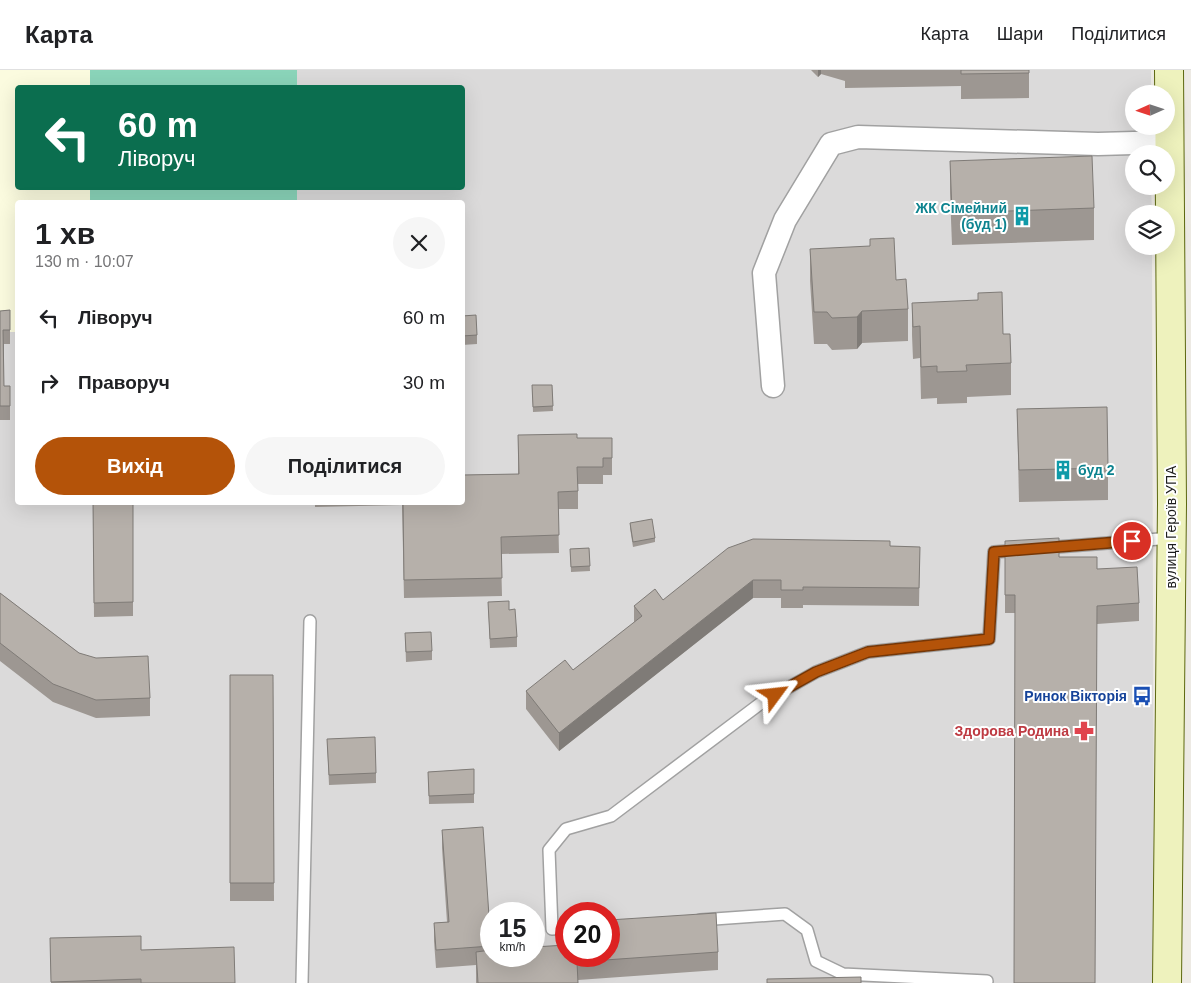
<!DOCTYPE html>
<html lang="uk">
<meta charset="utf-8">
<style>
:root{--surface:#fff;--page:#f6f6f6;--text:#202124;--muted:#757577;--line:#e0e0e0;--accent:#b45309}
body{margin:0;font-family:Helvetica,sans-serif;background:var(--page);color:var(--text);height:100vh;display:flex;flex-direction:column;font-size:19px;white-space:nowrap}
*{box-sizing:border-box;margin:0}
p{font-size:16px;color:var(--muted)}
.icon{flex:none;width:28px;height:28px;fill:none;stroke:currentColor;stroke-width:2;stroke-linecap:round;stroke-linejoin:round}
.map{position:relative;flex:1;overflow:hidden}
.side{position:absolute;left:15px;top:130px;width:450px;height:305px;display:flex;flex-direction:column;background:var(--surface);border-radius:5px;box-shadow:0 5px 20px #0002}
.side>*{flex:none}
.hud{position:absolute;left:15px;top:15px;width:450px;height:105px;border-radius:5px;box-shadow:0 5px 20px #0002;background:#0b6e4f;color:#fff;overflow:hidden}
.needle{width:32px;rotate:267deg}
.fabs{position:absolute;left:1125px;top:15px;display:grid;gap:10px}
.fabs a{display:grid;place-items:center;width:50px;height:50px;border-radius:50%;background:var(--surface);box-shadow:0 5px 20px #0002;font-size:25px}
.speed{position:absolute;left:480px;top:832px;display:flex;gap:10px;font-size:25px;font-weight:700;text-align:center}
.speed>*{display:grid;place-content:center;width:65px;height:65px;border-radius:50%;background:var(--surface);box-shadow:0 5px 20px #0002;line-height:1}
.speed small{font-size:12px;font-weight:400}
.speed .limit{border:8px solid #d22;background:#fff;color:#111}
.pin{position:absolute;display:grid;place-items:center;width:42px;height:42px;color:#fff;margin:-21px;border:2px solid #fff;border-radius:50%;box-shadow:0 1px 5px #0007}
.me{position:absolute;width:55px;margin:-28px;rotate:60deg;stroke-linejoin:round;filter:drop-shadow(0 0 4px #0008)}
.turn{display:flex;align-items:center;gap:18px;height:105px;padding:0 20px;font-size:22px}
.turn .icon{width:65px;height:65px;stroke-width:2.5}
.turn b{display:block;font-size:35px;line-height:42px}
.round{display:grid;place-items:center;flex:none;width:52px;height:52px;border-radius:26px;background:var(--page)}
.overview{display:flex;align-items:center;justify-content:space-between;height:85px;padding:0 20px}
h1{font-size:30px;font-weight:800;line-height:38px}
.button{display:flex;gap:10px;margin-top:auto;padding:10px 20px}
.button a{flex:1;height:58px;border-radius:30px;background:var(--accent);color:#fff;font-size:20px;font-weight:800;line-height:58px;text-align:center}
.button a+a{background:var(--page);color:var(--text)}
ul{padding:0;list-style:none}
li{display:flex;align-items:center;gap:15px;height:65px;padding:0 20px}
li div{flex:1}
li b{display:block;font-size:19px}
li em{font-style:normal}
header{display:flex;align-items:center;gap:30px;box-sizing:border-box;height:70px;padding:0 25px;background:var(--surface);border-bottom:1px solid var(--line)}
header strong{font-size:24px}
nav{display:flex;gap:28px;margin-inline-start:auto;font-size:18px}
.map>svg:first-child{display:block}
</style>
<header>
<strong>Карта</strong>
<nav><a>Карта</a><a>Шари</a><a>Поділитися</a></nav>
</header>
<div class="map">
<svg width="1191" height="913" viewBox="0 0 1191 913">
<rect width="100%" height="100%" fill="#edeae4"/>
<path fill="#dbdada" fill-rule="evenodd" d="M0,0h1151v24h-17v32h17v28h-17v32h17l1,28h-18v32h18l2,737h-1154zM18,18h444v100h-444zM18,132h444v300h-444zM491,844h43v42h-43zM566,844h43v42h-43z"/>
<polygon fill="#fbfbdf" points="0,0 90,0 90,17 18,18 18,118 90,118 90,132 18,132 17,262 0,262"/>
<g fill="#8ad4b9">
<rect x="90" y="0" width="207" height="17"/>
<rect x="90" y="118" width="207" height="14"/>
</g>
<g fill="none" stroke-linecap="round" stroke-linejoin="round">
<defs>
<g id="lane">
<polyline points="1044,478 1172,468"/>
<polyline points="700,850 785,844 807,860 816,891 843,904 987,911"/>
<polyline points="566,858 552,859 549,780 566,759 611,746 761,633 816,602 868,582 989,569 994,482 1020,480"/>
<polyline points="302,913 310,551"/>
</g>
<polyline id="street" points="773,316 764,203 785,150 831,74 858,67 1098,74 1170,72"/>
<polyline id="secondary" points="1167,913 1172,434 1169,0"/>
</defs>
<use href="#lane" stroke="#a1a1a1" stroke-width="14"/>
<use href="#street" stroke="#a1a1a1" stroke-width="25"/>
<use href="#secondary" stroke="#5d6810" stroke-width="30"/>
<use href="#lane" stroke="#fff" stroke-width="11"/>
<use href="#street" stroke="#fff" stroke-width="22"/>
<use href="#secondary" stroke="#eef2bd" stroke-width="28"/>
</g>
<g fill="#9d9792">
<polygon points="811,0 1029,0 1029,28 961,29 961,16 845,18 845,11 821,4 818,7"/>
<polygon points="950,91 1094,138 1094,170 952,175 950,123"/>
<polygon points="810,179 896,210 908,239 908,271 862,273 857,279 832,280 827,274 814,274 810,211"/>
<polygon points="912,233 1003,264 1011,293 1011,325 967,327 967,333 937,334 937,328 921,329 920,288 913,289 912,265"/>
<polygon points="10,240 10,274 4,274 4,316 10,316 10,350 0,350 0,241"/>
<polygon points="462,246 477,265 477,274 462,275"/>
<polygon points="532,315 552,315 553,341 533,342"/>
<polygon points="1017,339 1108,398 1108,430 1019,432"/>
<polygon points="518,365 577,368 612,368 612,405 603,405 603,414 578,414 578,439 558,439 559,483 501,484 502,526 404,528 402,435 315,437 315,432 462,432 463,405 518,404"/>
<polygon points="93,432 133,432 133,546 94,547"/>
<polygon points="630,453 655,468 655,472 633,477 630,458"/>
<polygon points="1005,471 1097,499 1139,533 1139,551 1097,554 1015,543 1005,543"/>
<polygon points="890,476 920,477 919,536 803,535 803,538 781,538 781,528 753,528 559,681 526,639 526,621 573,600 634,553 634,536 663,530"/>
<polygon points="589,478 590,501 571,502 570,479"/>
<polygon points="0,523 79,583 150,628 150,646 96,648 53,632 0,591"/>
<polygon points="488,532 509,540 517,567 517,577 490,578"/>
<polygon points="405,563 432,581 432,590 406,592"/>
<polygon points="230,605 273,605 274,831 230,831"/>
<polygon points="327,669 376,703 376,713 329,715"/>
<polygon points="474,699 474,733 429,734 428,702"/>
<polygon points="442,760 491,869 491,886 718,882 718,900 578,910 578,913 476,913 476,895 436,898 434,871 434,853 447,852 442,778"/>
<polygon points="50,868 141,880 235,913 51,913"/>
</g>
<g fill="#7f7b77">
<polygon points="818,0 821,0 821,4 818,7"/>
<polygon points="862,241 862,273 857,279 857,247"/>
<polygon points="753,510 753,528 559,681 559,663"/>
</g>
<g fill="#b6b0aa" stroke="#7f7b77">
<polygon points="961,0 1029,0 1029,3 961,4"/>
<polygon points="1092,86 1094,138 952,143 950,91"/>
<polygon points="894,168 896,210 906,209 908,239 862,241 857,247 832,248 827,242 814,242 810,179 870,176 870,169"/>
<polygon points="1002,222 1003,264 1010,264 1011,293 966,295 967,301 937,302 937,296 921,297 920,256 913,257 912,233 978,230 978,223"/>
<polygon points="10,240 10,260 3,260 4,316 10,316 10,336 0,336 0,241"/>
<polygon points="476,245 477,265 462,266 462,246"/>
<polygon points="532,315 552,315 553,336 533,337"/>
<polygon points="1107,337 1108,398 1019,400 1017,339"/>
<polygon points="577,364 577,368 612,368 612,388 603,388 603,397 577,397 578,421 558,422 559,465 501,467 502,508 404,510 403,432 462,432 462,365 463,405 519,404 518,365"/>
<polygon points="93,432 133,432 133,532 94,533"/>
<polygon points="652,449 655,468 633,472 630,453"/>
<polygon points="1059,468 1059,487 1097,487 1097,499 1137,497 1139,533 1097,536 1095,913 1014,913 1015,525 1005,525 1005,471"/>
<polygon points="753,469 890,471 890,476 920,477 919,518 803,517 803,520 781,520 781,510 753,510 559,663 526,621 565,590 573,600 642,546 634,536 655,519 663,530 728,478"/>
<polygon points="589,478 590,496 571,497 570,479"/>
<polygon points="0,523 79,583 96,588 148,586 150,628 96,630 53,614 0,573"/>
<polygon points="509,531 509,540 515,539 517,567 490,569 488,532"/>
<polygon points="431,562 432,581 406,582 405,563"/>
<polygon points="230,605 273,605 274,813 230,813"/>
<polygon points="375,667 376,703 329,705 327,669"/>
<polygon points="474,699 474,724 429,726 428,702"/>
<polygon points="483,757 491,876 436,880 434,853 449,852 442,760"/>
<polygon points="716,843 718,882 577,892 578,913 478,913 476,882 491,880 491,886 534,886 534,877 566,875 566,886 609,886 609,850"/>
<polygon points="141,866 141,880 234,877 235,913 141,913 141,909 51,912 50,868"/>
<polygon points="861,907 861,913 767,913 767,909"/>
</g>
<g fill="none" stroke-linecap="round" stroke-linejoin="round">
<defs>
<polyline id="route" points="775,625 816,602 868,582 989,569 994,482 1132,471"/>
</defs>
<use href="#route" stroke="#753606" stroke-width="12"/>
<use href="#route" stroke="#b45309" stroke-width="9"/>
</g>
<defs>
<symbol id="building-bare" viewBox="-9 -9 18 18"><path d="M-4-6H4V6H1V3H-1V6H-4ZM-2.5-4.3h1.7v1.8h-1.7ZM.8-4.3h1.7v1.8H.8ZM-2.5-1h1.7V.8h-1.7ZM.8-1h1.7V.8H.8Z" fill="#0f9aa8" stroke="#fff" stroke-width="2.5" paint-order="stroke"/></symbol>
<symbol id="bus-bare" viewBox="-9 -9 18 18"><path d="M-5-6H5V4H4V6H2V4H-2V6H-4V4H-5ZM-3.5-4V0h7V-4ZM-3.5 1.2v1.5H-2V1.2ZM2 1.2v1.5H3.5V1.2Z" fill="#1a4fb4" stroke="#fff" stroke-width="2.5" paint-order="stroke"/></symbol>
<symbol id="pharmacy-bare" viewBox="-9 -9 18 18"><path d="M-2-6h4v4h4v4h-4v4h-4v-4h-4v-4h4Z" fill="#e0444e" stroke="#fff" stroke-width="2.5" paint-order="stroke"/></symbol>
</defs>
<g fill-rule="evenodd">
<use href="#building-bare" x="1008" y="132" width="28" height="28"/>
<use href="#building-bare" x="1049" y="386" width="28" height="28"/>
<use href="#bus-bare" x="1128" y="612" width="28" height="28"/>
<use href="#pharmacy-bare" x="1070" y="647" width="28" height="28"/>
</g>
<g text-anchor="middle" stroke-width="4" stroke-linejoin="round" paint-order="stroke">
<g font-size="14" font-weight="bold" fill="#0d838f" stroke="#fff" text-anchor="end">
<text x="1007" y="143">ЖК Сімейний<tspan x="1007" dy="16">(буд 1)</tspan></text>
<text x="1078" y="405" text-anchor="start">буд 2</text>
</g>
<g font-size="14" fill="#1d1d1d" stroke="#fff">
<text transform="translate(1171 457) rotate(-90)" y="5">вулиця Героїв УПА</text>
</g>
<g font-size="14" font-weight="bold" fill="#164399" stroke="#fff" text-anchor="end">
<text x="1127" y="631">Ринок Вікторія</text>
</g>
<g font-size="14" font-weight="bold" fill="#be3a42" stroke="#fff" text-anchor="end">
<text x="1069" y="666">Здорова Родина</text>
</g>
</g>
</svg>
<div class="fabs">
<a><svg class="needle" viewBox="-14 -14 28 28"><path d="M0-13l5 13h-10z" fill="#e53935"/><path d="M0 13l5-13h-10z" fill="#757577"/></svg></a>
<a><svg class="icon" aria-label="search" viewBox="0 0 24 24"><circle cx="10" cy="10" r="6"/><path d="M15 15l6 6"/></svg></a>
<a><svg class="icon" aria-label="layers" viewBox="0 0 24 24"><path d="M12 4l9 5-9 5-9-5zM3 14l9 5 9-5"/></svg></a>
</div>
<div class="speed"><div>15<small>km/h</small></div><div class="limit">20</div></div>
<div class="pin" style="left:1132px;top:471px;background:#d93025"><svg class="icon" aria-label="arrive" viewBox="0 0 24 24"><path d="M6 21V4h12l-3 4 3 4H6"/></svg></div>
<svg class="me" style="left:775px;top:625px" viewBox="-20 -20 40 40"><path d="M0-17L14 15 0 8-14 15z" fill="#b45309" stroke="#fff" stroke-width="4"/></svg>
<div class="hud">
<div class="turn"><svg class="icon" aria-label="left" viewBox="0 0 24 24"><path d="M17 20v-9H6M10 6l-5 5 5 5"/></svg><div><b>60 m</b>Ліворуч</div></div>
</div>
<section class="side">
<div class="overview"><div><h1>1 хв</h1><p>130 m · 10:07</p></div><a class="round"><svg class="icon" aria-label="close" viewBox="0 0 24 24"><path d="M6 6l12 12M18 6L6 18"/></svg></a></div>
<ul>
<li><svg class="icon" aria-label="left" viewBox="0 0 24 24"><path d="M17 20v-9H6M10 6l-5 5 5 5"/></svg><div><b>Ліворуч</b></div><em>60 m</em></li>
<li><svg class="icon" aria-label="right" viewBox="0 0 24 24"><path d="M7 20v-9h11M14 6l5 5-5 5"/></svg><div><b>Праворуч</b></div><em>30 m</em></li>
</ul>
<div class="button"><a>Вихід</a><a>Поділитися</a></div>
</section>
</div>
